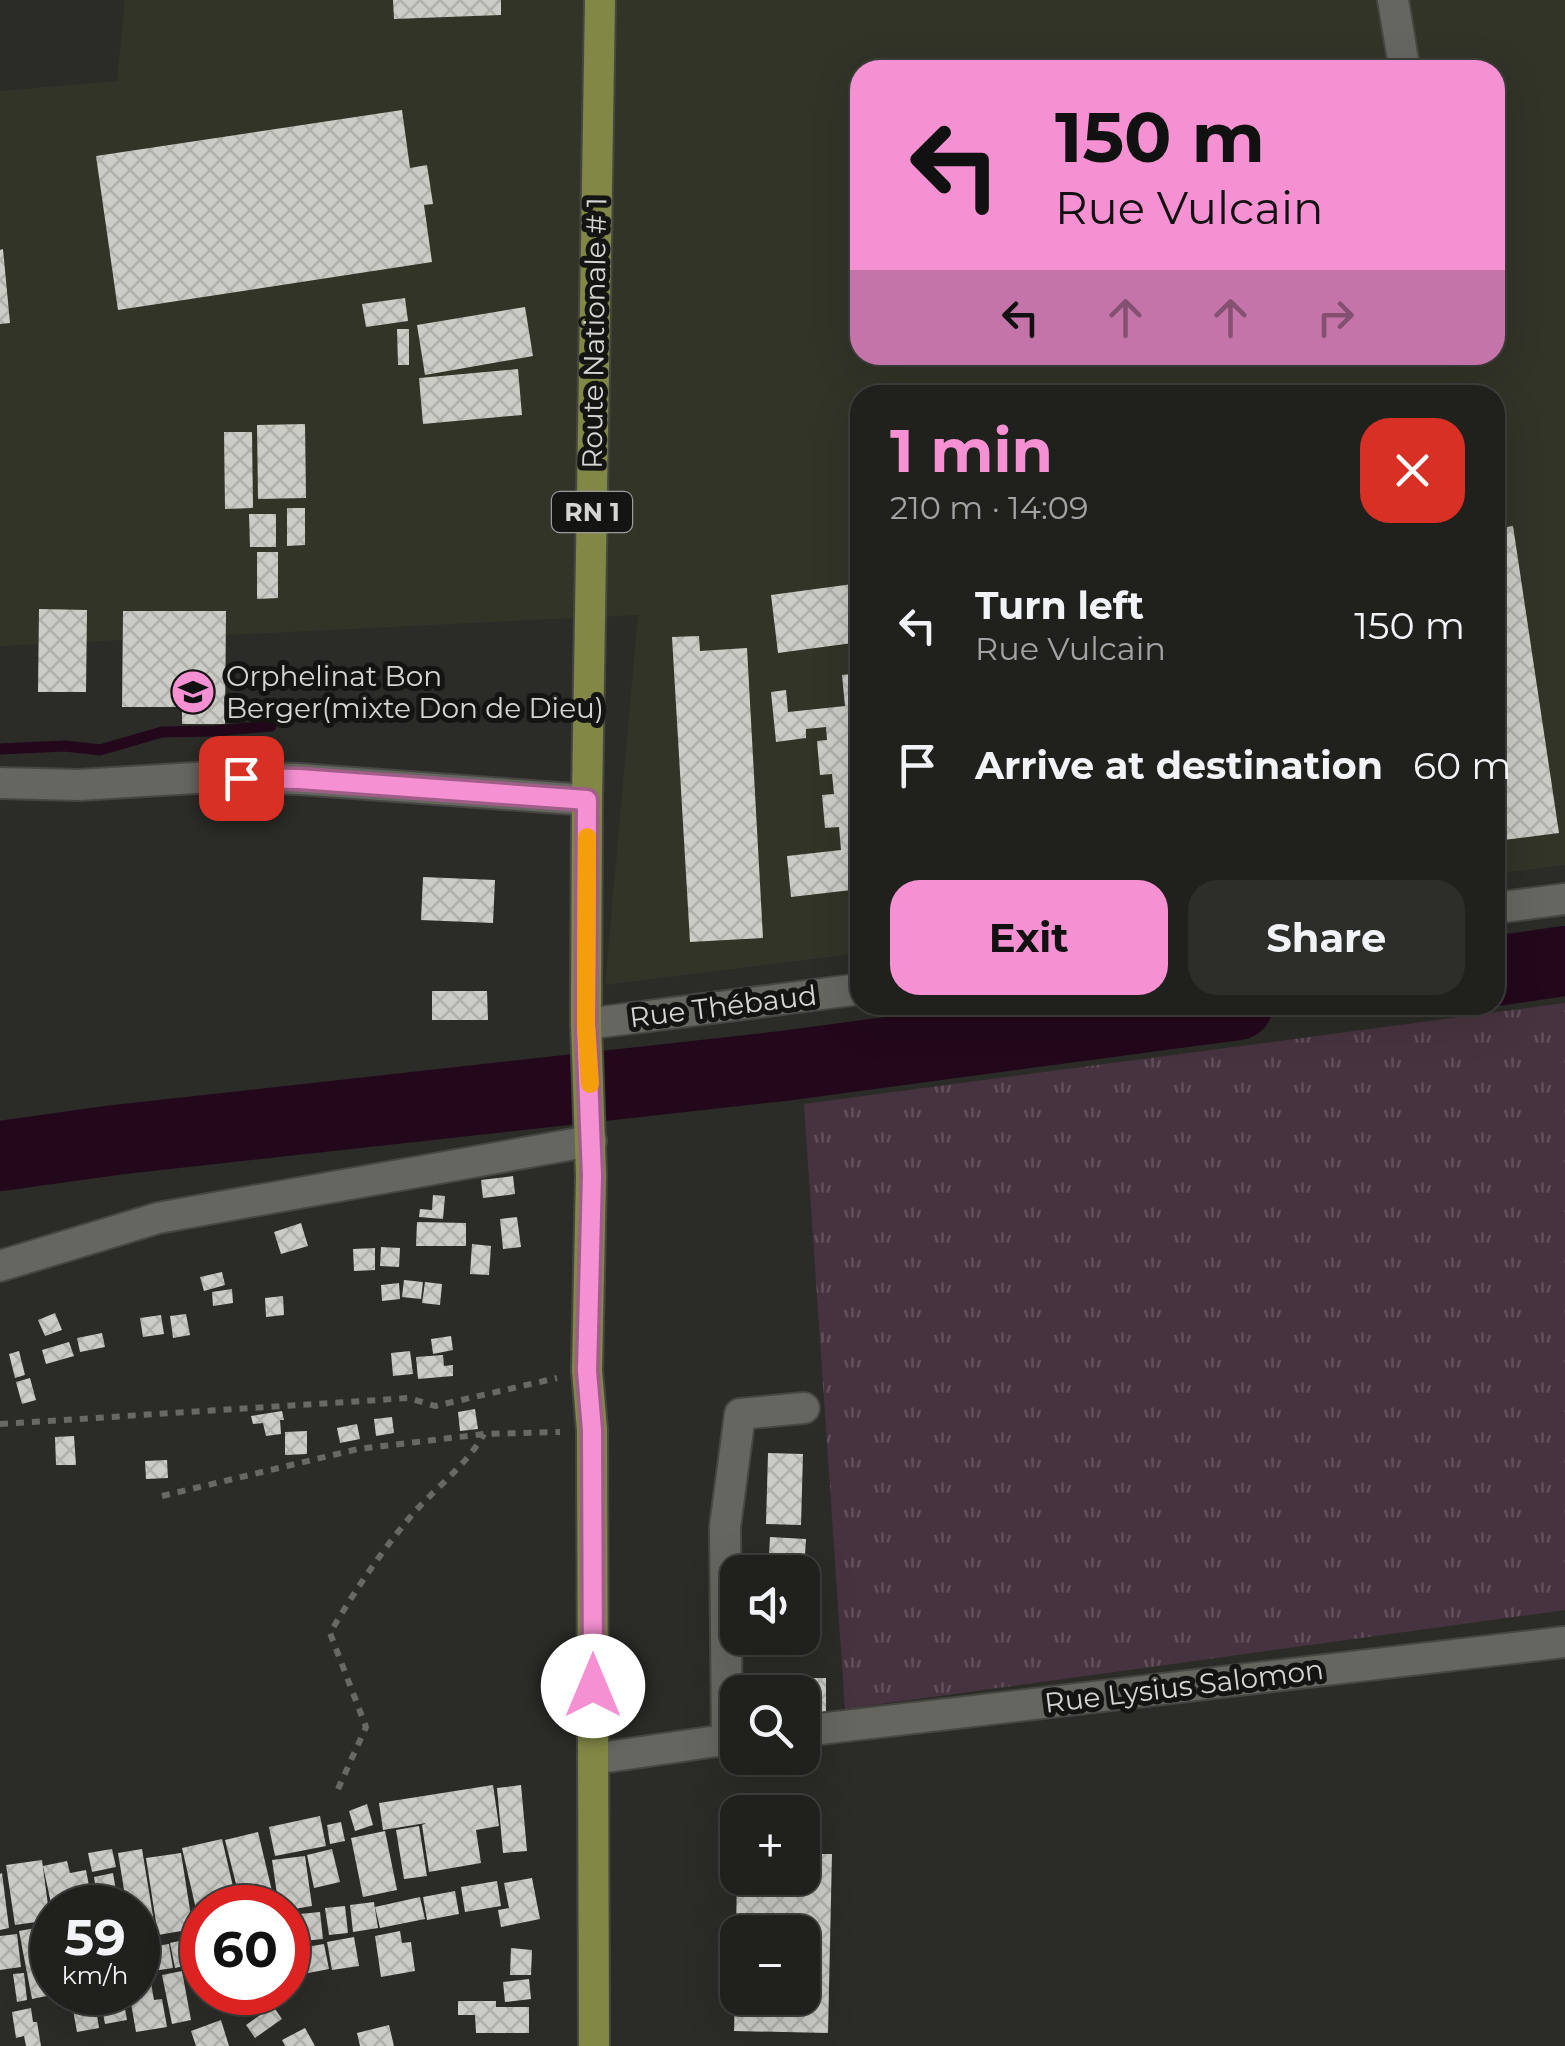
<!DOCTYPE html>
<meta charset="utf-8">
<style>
:root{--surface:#20211d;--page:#2d2e2a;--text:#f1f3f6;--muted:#a2a3a4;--line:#3d3e3b;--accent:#f591d2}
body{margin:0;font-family:Montserrat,sans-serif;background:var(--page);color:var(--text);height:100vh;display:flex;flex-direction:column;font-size:38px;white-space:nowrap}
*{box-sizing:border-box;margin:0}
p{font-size:32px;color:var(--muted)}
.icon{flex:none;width:55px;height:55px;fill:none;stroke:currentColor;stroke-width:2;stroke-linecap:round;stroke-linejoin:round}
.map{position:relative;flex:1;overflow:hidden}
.sheet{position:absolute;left:850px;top:385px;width:655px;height:630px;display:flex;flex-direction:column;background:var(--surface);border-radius:30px;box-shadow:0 10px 40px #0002,0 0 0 2px var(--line)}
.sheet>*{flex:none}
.guide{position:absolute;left:850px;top:60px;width:655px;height:305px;border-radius:30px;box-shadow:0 10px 40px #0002,0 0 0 2px var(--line);background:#f591d2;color:#111;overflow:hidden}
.buttons{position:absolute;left:720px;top:1555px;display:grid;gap:20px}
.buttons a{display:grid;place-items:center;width:100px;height:100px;border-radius:20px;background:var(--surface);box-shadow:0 10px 40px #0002,0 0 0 2px var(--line);font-size:50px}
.speed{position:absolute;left:30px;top:1885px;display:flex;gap:20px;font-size:50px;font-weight:700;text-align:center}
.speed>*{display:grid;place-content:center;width:130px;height:130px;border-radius:50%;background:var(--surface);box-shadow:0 10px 40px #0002,0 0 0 2px var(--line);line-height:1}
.speed small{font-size:25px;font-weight:400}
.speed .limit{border:15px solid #d22;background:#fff;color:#111}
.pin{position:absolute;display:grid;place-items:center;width:85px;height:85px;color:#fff;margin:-42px;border-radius:20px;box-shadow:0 5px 15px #0006}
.me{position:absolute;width:110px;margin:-55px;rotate:0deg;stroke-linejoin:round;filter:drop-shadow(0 0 8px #0008)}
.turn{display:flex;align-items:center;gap:35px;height:210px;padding:0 40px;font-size:45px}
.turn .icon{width:130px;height:130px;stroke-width:2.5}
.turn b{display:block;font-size:70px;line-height:85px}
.lanes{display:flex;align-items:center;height:95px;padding:0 40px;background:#0003;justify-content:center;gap:50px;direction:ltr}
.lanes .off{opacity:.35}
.round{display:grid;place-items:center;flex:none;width:105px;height:105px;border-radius:30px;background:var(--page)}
.overview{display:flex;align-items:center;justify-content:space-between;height:170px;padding:0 40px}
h1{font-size:60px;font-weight:700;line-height:75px;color:var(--accent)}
.primary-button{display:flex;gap:20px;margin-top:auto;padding:20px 40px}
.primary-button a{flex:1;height:115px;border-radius:30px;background:var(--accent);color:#111;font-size:40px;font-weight:700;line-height:115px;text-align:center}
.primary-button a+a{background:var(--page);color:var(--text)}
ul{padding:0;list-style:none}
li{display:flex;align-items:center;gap:30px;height:140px;padding:0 40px}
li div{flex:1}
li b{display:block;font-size:38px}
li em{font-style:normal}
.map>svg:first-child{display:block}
</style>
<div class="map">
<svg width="1565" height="2046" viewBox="0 0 1565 2046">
<defs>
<pattern id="grass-tufts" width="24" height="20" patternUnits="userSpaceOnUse" patternTransform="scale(2.5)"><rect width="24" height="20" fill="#47333f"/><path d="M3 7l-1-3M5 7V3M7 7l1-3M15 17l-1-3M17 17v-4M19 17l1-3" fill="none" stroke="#61505a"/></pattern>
<pattern id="building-cross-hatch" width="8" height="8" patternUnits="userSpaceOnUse" patternTransform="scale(2.5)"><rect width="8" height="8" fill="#cbccc5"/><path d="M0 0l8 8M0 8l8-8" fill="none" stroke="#afb0aa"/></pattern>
</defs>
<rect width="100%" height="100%" fill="#2b2c27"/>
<path fill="#323428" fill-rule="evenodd" d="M125,0h1440v865l-70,9v-479h-635v558l-255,32 33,-370 -638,31v-555l117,-10zM860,70h635v285h-635z"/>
<polygon fill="url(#grass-tufts)" points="1565,1003 1565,1610 845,1709 804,1104"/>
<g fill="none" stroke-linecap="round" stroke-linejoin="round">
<polyline stroke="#23081b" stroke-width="11" points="0,749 65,746 100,750 162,732 215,731 271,726"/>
<g stroke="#23081b" stroke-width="70">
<polyline points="1495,971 1565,961"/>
<polyline points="0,1156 115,1140 783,1066 1238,1005"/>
</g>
</g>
<g fill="url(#building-cross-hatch)">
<polygon points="393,0 501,0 501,15 394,19"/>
<polygon points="402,110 410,168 427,165 433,204 424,205 432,262 118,310 96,156"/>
<polygon points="3,249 10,323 0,324 0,250"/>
<polygon points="405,298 408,321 366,327 362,304"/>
<polygon points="525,307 533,356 425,375 417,325"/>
<polygon points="397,329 409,329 409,365 398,365"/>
<polygon points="518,369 522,415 423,424 419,378"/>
<polygon points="305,424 306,498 258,499 257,425"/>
<polygon points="224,432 252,432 253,508 225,509"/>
<polygon points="1498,439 1503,491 1495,492 1495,440"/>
<polygon points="287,508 305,508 305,545 287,546"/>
<polygon points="249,514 276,514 276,547 250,547"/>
<polygon points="1513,526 1559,833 1495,841 1495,529"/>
<polygon points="257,552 278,552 278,598 257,599"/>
<polygon points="860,583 860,642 778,653 771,595"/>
<polygon points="39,609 87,610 86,692 38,692"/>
<polygon points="123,611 226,611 225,724 182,724 182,707 122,707"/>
<polygon points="699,636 700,651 747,648 763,938 690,942 672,637"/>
<polygon points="860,673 860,889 791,897 787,856 841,850 839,827 825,828 822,795 834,794 832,774 820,775 817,741 827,740 826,727 806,729 806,738 776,742 771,692 786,690 788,712 845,706 842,675"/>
<polygon points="423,877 495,880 493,923 421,920"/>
<polygon points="432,991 487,991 488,1020 432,1020"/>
<polygon points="513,1176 515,1194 483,1198 481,1180"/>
<polygon points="433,1195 445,1196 443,1219 419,1217 420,1209 432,1210"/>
<polygon points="517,1217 521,1247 503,1249 500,1219"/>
<polygon points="417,1222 466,1223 466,1246 416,1246"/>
<polygon points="301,1223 308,1246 281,1254 274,1232"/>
<polygon points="472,1244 491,1246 489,1275 470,1274"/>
<polygon points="381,1247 400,1248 399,1267 380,1266"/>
<polygon points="375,1248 375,1270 354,1271 353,1249"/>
<polygon points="222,1272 225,1285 204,1291 200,1277"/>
<polygon points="404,1280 423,1282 421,1299 402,1297"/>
<polygon points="425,1282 442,1284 440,1305 422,1303"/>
<polygon points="399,1283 400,1299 382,1301 381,1285"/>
<polygon points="232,1289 233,1303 213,1306 212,1292"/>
<polygon points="283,1296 284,1315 266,1317 265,1298"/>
<polygon points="55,1313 62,1330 45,1336 38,1320"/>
<polygon points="186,1314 190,1335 173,1338 170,1316"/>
<polygon points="161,1315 164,1334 143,1337 140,1318"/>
<polygon points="102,1333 105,1347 80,1352 77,1338"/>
<polygon points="451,1336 453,1350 433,1354 431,1339"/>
<polygon points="69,1342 74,1356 46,1364 42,1350"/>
<polygon points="19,1351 25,1375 15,1378 9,1354"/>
<polygon points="410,1351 413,1374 393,1376 391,1353"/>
<polygon points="443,1355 444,1366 453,1365 453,1376 418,1379 416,1357"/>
<polygon points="30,1378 36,1400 22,1404 16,1382"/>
<polygon points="475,1409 478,1429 460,1431 458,1412"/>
<polygon points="282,1411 284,1420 280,1420 281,1434 266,1436 263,1423 253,1424 251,1416"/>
<polygon points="392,1417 394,1433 376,1436 374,1419"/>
<polygon points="357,1424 360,1439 340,1443 337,1428"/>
<polygon points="307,1431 307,1454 285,1455 285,1432"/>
<polygon points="74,1436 76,1465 56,1465 55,1437"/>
<polygon points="768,1453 803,1454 801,1525 766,1524"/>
<polygon points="167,1460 168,1478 146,1479 145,1461"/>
<polygon points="770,1537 806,1539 804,1572 780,1572 781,1556 769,1555"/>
<polygon points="804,1678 826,1678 826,1723 805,1724"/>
<polygon points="493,1785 499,1826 476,1830 481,1863 429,1872 422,1825 426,1823 383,1830 379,1803"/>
<polygon points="521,1785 527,1851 503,1853 497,1788"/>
<polygon points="367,1804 373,1825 355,1831 349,1811"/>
<polygon points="320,1816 326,1846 275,1856 269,1827"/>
<polygon points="341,1822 345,1841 330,1844 327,1825"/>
<polygon points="419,1826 427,1876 404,1879 396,1830"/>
<polygon points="385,1831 397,1890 363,1897 351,1838"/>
<polygon points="258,1832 276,1908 242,1908 225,1840"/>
<polygon points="222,1839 238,1908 202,1908 201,1931 182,1848"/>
<polygon points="112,1849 116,1867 92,1872 88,1853"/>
<polygon points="142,1849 156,1934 138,1938 138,1908 127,1908 118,1853"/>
<polygon points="332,1849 340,1882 314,1888 307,1855"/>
<polygon points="181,1853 193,1929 158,1935 146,1858"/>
<polygon points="802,1854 832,1854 828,2033 734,2031 735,1998 802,1998 802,1932 736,1932 737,1878 802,1878"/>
<polygon points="305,1856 312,1906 288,1910 288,1908 279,1908 272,1860"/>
<polygon points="42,1860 50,1920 15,1925 6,1865"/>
<polygon points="67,1861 70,1873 86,1870 90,1891 62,1897 64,1908 52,1908 43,1866"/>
<polygon points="2,1873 9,1928 0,1930 0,1874"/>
<polygon points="113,1873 119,1908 99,1908 94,1877"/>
<polygon points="532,1878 540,1919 501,1927 498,1910 509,1908 504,1883"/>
<polygon points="497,1881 501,1906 465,1912 461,1887"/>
<polygon points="455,1891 459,1914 427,1920 423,1897"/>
<polygon points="420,1897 425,1919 380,1928 375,1907"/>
<polygon points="374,1902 378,1928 353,1932 350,1905"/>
<polygon points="345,1906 348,1933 329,1935 325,1908"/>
<polygon points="320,1912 323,1939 292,1942 289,1915"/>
<polygon points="52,1925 52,1995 32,1999 19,1931"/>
<polygon points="400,1931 402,1943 411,1942 415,1971 381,1977 375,1936"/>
<polygon points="17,1934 21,1967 0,1970 0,1936"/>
<polygon points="202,1936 202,1962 175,1968 170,1943"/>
<polygon points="354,1937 359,1966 332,1970 327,1942"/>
<polygon points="169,1944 173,1968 146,1972 143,1948"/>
<polygon points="324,1944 329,1969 298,1975 293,1949"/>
<polygon points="511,1948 532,1950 531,1975 510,1975"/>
<polygon points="182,1971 191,2020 172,2024 162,1975"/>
<polygon points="24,1973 27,2000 17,2002 13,1974"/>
<polygon points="529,1979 531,1999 505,2002 503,1982"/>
<polygon points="151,1983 154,2000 162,1999 167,2027 136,2032 129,1992 138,1992 138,1986"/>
<polygon points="99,1992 122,1992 127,2020 105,2024"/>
<polygon points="94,1995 99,2028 77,2032 71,1999"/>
<polygon points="458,2001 496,2001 496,2007 529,2007 529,2033 476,2033 475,2015 458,2015"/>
<polygon points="273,2006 282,2019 255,2038 246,2025"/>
<polygon points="31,2008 33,2022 37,2022 41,2046 26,2046 24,2036 16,2038 12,2012"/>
<polygon points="221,2020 229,2046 196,2046 191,2031"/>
<polygon points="389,2025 394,2046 360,2046 357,2033"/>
<polygon points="305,2028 315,2046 285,2046 282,2040"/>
</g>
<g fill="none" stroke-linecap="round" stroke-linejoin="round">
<defs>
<g id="minor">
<polyline points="1393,0 1404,66"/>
<polyline points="0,783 79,785 211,777 299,779 587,800"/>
<polyline points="1495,908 1565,899"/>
<polyline points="586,1024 860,989"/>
<polyline points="0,1266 158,1218 591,1141"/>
<polyline points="802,1731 1565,1642"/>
<polyline points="727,1740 725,1527 740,1414 804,1408"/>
<polyline points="593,1759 738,1738"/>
</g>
<polyline id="major" points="594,2046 592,1430 587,1371 591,1176 586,1024 587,800 600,0"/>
</defs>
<use href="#minor" stroke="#464742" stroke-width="34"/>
<use href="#major" stroke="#464742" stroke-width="34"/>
<g stroke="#686965" stroke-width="6" stroke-dasharray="8 8" stroke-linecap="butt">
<polyline points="0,1424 409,1398 435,1406 557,1378"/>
<polyline points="162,1496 358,1449 484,1434 560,1432"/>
<path d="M338,1789l28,-62 -36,-94c24,-41 50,-80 81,-117 24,-28 55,-50 73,-82"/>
</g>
<use href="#minor" stroke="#656660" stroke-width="30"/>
<use href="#major" stroke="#818845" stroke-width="30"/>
</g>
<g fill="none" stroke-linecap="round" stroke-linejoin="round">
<defs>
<polyline id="route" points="241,778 299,779 587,800 586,1024 592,1176 587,1371 592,1430 593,1686"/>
</defs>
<use href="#route" stroke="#9f5e88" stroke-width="25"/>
<use href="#route" stroke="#f591d2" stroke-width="18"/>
<polyline stroke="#f59e0b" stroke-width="18" points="587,837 586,1024 590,1084"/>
</g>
<defs>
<symbol id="school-disc" viewBox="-11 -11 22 22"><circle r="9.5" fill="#f591d2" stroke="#141412"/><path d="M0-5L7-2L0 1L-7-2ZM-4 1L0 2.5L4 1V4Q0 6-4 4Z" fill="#111"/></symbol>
</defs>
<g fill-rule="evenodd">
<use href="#school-disc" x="168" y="667" width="50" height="50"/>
</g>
<g text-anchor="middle" stroke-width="10" stroke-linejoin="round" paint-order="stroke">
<rect fill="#141412" stroke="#9b9c98" stroke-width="2.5" x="552" y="492" width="80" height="40" rx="8"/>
<g font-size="25" font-weight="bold" fill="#d5d6d2">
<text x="592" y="521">RN 1</text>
</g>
<g font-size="28" fill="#d5d6d2" stroke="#141412">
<text transform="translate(594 333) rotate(-89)" y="10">Route Nationale # 1</text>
<text transform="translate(723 1006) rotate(-7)" y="10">Rue Thébaud</text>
<text transform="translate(1184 1686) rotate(-7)" y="10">Rue Lysius Salomon</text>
</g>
<g font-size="28" fill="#d5d6d2" stroke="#141412" text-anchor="start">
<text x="226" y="686">Orphelinat Bon<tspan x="226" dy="32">Berger(mixte Don de Dieu)</tspan></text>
</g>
</g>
</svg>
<div class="buttons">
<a><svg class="icon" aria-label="sound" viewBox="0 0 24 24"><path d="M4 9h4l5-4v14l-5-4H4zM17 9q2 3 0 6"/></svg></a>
<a><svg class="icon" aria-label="search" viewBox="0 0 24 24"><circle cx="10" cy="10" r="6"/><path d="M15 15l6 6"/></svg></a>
<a>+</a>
<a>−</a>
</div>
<div class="speed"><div>59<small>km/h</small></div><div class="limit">60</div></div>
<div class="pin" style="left:241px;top:778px;background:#d93025"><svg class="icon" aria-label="arrive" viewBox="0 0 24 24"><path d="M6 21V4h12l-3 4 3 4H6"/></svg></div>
<svg class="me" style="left:593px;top:1686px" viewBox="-20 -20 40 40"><circle r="19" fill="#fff"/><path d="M0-13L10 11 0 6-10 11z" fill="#f591d2"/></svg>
<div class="guide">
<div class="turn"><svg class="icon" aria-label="left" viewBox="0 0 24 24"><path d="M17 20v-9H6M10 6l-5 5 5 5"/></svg><div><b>150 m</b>Rue Vulcain</div></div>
<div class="lanes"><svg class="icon" aria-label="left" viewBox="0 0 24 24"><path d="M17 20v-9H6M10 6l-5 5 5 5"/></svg><svg class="icon off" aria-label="ahead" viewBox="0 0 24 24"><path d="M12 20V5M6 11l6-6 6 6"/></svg><svg class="icon off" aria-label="ahead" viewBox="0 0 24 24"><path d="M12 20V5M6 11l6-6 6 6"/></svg><svg class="icon off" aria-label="right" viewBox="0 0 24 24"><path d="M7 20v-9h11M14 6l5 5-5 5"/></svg></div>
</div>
<section class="sheet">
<div class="overview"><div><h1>1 min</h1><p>210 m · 14:09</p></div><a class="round" style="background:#d93025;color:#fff"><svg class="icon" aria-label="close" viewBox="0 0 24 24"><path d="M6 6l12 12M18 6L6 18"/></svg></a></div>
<ul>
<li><svg class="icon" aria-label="left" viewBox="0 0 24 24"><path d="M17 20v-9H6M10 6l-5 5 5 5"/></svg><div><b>Turn left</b><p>Rue Vulcain</p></div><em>150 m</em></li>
<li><svg class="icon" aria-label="arrive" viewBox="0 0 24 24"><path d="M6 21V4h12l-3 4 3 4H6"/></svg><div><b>Arrive at destination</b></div><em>60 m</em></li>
</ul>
<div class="primary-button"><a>Exit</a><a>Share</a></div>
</section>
</div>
